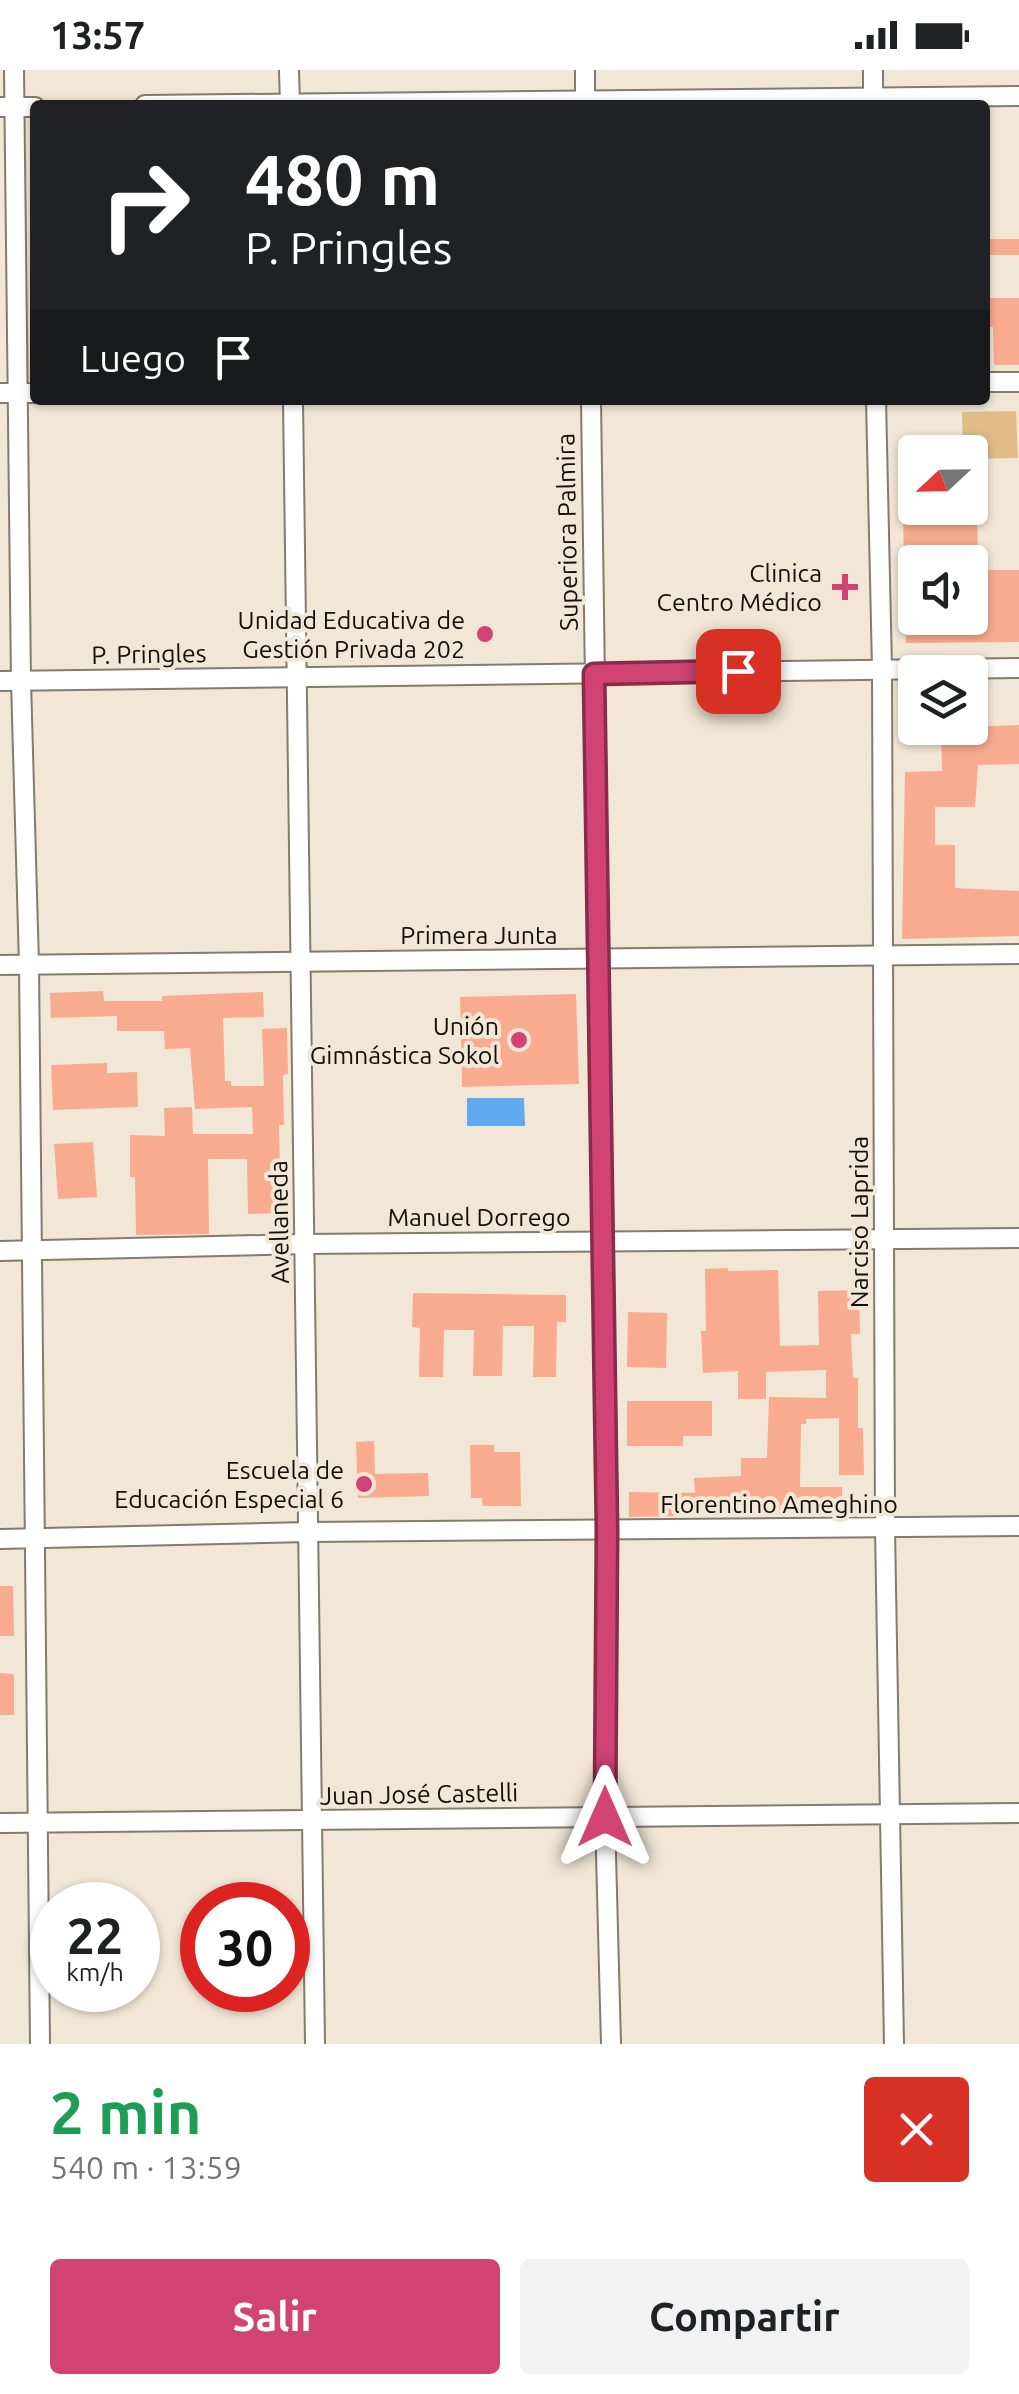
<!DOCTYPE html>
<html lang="es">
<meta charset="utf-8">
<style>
:root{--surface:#fff;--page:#f2f2f2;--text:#202124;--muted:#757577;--accent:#d04373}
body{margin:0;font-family:Ubuntu,sans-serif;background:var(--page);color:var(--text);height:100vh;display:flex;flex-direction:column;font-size:38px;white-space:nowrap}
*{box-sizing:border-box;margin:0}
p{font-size:32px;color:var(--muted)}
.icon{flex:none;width:55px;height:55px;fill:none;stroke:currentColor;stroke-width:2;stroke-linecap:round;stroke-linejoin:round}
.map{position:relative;height:1974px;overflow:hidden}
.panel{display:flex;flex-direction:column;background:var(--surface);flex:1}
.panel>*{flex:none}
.banner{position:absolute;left:30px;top:30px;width:960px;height:305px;border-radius:10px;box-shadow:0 2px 8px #0004;background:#202124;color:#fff;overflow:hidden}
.needle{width:65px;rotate:248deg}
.fabs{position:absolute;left:898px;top:365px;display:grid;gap:20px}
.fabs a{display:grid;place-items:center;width:90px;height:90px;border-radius:10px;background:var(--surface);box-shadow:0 2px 8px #0004;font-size:50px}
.speed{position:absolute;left:30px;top:1812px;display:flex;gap:20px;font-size:50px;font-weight:700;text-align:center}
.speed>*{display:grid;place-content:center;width:130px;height:130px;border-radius:50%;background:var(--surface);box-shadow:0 2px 8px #0004;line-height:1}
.speed small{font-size:25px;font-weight:400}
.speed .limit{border:15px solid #d22;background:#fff;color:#111}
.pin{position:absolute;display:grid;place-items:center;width:85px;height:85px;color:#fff;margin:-42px;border-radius:20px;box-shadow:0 5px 15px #0006}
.me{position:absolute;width:110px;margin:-55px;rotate:0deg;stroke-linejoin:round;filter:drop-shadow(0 0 8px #0008)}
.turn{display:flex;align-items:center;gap:35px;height:210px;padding:0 50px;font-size:45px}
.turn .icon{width:130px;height:130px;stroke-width:2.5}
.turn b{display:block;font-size:70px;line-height:85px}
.then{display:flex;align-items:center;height:95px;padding:0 50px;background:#0003;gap:20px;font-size:38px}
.round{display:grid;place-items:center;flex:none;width:105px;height:105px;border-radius:10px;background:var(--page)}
.head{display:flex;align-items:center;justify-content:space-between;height:170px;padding:0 50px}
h1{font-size:60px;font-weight:700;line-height:75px;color:#1e9e55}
.cta{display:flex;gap:20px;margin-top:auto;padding:20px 50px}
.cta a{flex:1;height:115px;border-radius:10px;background:var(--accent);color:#fff;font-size:40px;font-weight:700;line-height:115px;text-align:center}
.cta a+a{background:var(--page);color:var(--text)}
.status{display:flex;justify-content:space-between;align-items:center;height:70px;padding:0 50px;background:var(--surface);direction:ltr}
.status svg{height:28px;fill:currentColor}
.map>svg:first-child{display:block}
</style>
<div class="status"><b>13:57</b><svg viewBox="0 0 49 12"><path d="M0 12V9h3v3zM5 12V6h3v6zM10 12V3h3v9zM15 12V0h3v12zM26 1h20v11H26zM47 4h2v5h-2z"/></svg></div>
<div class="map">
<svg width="1019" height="1974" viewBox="0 0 1019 1974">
<rect width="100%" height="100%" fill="#f2e7d6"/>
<polygon fill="#e0bd86" points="1016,341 1018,388 970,389 970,382 963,382 962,342"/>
<polygon fill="#60abef" points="467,1028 524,1028 525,1056 467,1056"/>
<g fill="#f8ab8e">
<rect x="986" y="169" width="33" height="16"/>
<polygon points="986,228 1019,228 1019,295 994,295 993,257 986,257"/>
<polygon points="902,404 915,404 915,438 977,438 978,492 904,492"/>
<polygon points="970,500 1019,500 1019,572 906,573 905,548 970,548"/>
<polygon points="1019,655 1019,694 978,695 975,737 935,737 935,775 955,775 955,818 1019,821 1019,866 902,869 905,702 942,701 941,658"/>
<polygon points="103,921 104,931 162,931 162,926 263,922 264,947 223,948 225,1011 231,1011 231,1016 264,1016 262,959 287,958 288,1004 283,1005 284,1055 279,1055 280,1099 289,1099 289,1143 248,1144 247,1089 208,1089 209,1164 136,1165 135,1107 130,1107 130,1065 165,1066 164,1038 192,1037 193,1064 253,1064 252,1037 195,1039 190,978 165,979 164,961 117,961 117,946 51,948 50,923"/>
<polygon points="576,924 579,1014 462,1017 460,927"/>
<polygon points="107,993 107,1003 137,1002 138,1037 53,1040 51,995"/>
<polygon points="93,1072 97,1127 58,1129 54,1074"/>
<polygon points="728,1198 728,1201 778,1200 780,1276 819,1275 818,1221 859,1220 860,1264 851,1264 853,1308 858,1308 858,1358 863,1358 864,1405 839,1405 839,1348 806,1349 806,1354 801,1354 800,1417 842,1417 842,1442 741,1441 741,1436 682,1438 682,1446 629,1447 629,1422 695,1423 694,1408 741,1406 741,1388 767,1388 769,1327 826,1328 826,1300 766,1302 766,1329 738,1329 738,1301 703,1303 701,1261 706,1261 705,1199"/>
<polygon points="413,1223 566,1225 566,1252 557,1252 556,1307 533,1307 534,1256 503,1256 502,1306 473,1306 474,1260 444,1260 443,1307 419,1307 420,1258 412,1257"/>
<polygon points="628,1242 667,1243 666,1298 627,1297"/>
<polygon points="627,1331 712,1331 712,1366 683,1366 683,1376 627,1376"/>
<polygon points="374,1371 375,1404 428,1403 429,1426 358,1428 356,1372"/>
<polygon points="470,1375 494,1375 494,1382 520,1382 521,1436 483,1436 482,1428 471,1428"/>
<polygon points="0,1516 13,1516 14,1566 0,1566"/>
<polygon points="0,1603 14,1604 14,1645 0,1645"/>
</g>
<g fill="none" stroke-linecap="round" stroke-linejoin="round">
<defs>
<g id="minor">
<polyline points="14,0 21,611 29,895 40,1974"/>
<polyline points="289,0 290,35"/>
<polyline points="585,0 585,35"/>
<polyline points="873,0 873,35"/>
<polyline points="145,35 1019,26"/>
<polyline points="0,37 35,37"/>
<polyline points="985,312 1019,312"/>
<polyline points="0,323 35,323"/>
<polyline points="293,330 315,1974"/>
<polyline points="591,330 607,1460 605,1747 611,1974"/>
<polyline points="876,330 882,598 885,1459 894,1974"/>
<polyline points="0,611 1019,598"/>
<polyline points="0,895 1019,884"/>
<polyline points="0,1181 305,1174 1019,1168"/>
<polyline points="0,1469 308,1462 1019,1456"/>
<polyline points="0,1753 1019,1743"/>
</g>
</defs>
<use href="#minor" stroke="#847b6c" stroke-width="22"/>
<use href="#minor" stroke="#fff" stroke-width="18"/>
</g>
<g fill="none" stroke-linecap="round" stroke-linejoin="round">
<defs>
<polyline id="route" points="605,1747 607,1460 594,604 738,601"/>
</defs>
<use href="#route" stroke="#872c4b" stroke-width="25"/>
<use href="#route" stroke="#d04373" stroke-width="18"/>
</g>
<g fill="#d04373" stroke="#f2e7d6" stroke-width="4">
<path d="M840 502h10v10h10v10h-10v10h-10v-10h-10v-10h10z"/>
<circle cx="485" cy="564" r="10"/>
<circle cx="519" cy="970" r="10"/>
<circle cx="364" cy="1414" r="10"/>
</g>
<g text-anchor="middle" stroke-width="8" stroke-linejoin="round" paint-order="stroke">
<g font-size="25" fill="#130f0a" stroke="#f2e7d6">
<text transform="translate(567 462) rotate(-91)" y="9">Superiora Palmira</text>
<text transform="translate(149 584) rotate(-1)" y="9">P. Pringles</text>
<text x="479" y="874">Primera Junta</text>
<text x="479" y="1156">Manuel Dorrego</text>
<text transform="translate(279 1152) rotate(-91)" y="9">Avellaneda</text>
<text transform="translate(859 1152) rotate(-90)" y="9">Narciso Laprida</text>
<text x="779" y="1443">Florentino Ameghino</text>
<text transform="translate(419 1724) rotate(-1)" y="9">Juan José Castelli</text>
</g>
<g font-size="25" fill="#130f0a" stroke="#f2e7d6" text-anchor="end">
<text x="822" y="512">Clinica<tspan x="822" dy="29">Centro Médico</tspan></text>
<text x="465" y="559">Unidad Educativa de<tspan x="465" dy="29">Gestión Privada 202</tspan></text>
<text x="499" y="965">Unión<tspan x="499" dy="29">Gimnástica Sokol</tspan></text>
<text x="344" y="1409">Escuela de<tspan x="344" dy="29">Educación Especial 6</tspan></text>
</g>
</g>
</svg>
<div class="fabs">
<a><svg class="needle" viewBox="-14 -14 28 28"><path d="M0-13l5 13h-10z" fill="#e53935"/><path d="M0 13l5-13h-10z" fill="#757577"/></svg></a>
<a><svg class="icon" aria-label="sound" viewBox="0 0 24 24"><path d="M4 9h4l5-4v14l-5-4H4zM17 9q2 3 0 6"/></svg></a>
<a><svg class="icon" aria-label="layers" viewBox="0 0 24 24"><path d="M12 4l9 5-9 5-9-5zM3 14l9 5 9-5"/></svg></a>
</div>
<div class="speed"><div>22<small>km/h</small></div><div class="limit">30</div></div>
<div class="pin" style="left:738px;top:601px;background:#d93025"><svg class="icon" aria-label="arrive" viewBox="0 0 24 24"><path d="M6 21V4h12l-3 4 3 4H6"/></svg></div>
<svg class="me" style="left:605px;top:1747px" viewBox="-20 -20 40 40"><path d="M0-17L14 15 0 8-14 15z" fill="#d04373" stroke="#fff" stroke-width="4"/></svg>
<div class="banner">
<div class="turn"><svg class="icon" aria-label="right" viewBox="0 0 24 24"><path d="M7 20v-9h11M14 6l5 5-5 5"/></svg><div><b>480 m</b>P. Pringles</div></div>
<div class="then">Luego<svg class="icon" aria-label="arrive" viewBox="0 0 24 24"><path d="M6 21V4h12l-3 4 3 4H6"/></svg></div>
</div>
</div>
<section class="panel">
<div class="head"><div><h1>2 min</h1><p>540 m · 13:59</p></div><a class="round" style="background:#d93025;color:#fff"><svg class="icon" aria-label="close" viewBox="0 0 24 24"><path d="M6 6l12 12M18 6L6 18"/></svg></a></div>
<div class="cta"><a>Salir</a><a>Compartir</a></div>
</section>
